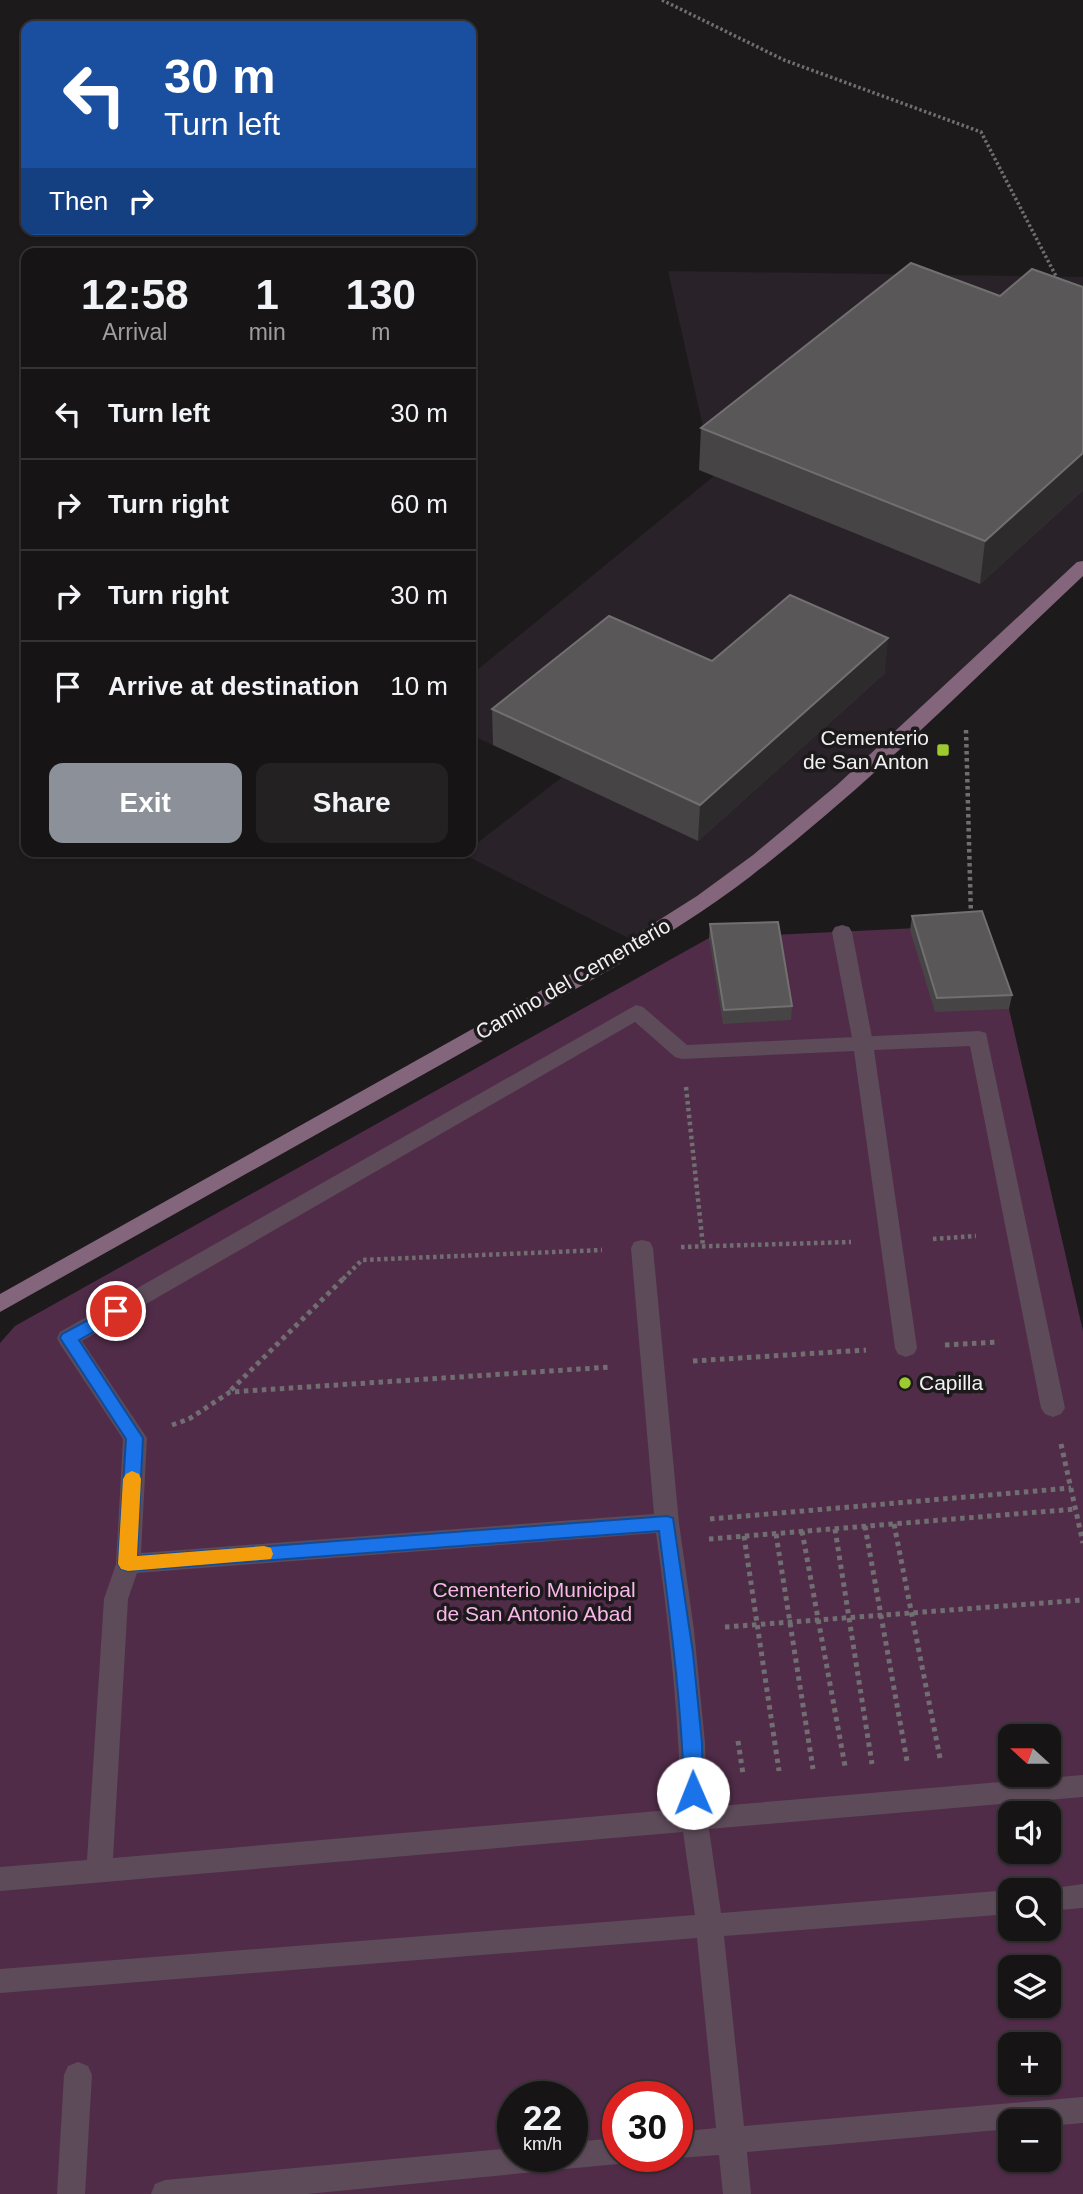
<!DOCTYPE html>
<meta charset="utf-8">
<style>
:root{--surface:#161415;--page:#232122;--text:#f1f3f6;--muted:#9e9ea0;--line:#353334;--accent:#8c9099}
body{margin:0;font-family:Helvetica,sans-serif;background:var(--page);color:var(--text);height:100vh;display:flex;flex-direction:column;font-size:26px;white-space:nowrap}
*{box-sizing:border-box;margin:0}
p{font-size:23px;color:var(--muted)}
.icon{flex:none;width:38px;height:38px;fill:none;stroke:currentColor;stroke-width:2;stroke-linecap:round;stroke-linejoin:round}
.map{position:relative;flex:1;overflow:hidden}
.panel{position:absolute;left:21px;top:248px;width:455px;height:609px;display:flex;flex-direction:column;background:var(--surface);border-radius:14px;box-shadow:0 2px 5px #0004,0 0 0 2px var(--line)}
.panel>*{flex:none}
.banner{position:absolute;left:21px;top:21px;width:455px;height:214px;border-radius:14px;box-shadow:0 2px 5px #0004,0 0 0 2px var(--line);background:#1a4fa0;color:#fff;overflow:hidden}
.needle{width:46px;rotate:291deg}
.controls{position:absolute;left:998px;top:1724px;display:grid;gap:14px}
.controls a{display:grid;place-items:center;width:63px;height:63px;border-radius:14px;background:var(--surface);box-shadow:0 2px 5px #0004,0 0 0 2px var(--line);font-size:35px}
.speed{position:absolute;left:497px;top:2081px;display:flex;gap:14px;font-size:35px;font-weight:700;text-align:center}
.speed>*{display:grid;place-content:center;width:91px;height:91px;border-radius:50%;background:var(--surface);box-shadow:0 2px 5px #0004,0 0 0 2px var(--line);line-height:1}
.speed small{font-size:18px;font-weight:400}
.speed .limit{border:10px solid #d22;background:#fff;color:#111}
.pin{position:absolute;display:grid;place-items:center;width:60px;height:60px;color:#fff;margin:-30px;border:4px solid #fff;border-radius:50%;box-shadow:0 2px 7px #0007}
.me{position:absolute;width:77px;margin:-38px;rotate:359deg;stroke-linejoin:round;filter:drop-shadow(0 0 5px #0008)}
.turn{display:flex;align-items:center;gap:24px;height:147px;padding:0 28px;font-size:32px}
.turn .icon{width:91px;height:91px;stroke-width:2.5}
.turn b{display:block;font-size:49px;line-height:60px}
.then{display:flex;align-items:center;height:66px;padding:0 28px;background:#0003;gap:14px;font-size:26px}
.eta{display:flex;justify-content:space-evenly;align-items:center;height:119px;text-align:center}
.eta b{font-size:42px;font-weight:600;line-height:49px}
.primary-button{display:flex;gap:14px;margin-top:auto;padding:14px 28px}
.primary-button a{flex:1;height:80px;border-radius:14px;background:var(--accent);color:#fff;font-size:28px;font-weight:600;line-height:80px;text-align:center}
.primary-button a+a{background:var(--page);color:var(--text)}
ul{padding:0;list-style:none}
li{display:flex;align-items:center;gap:21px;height:91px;padding:0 28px;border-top:2px solid var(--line)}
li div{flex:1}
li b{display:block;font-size:26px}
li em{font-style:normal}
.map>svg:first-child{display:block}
</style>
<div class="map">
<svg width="1083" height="2194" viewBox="0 0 1083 2194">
<rect width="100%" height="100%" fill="#1d1a1c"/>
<polygon fill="#292228" points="668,271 1083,277 1083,566 869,766 638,943 463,854 471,852 471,848 562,777 471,735 471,675 714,476"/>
<path fill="#512c49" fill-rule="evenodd" d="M980,925l29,84 74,322v863h-1083v-851l15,-17 694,-388zM1010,1736h38v38h-38zM1010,1813h38v39h-38zM1010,1890h38v38h-38zM1010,1967h38v39h-38zM1010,2044h38v38h-38zM513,2096h59v60h-59zM618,2096h59v60h-59zM1010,2121h38v39h-38z"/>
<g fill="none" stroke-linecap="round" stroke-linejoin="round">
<polyline stroke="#706e70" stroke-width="3.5" stroke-dasharray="2.5 2.5" stroke-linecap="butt" points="662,0 784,60 981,132 1058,280"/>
<g stroke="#706e70" stroke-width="4.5" stroke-dasharray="3.5 3.5" stroke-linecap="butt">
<polyline points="966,730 971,917"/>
<polyline points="686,1087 703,1246"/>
<polyline points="933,1239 976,1236"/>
<polyline points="681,1247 851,1242"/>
<polyline points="343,1279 362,1260 602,1250"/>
</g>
<g stroke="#706e70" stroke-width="5" stroke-dasharray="4.5 4.5" stroke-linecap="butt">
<polyline points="945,1345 999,1342"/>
<polyline points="693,1361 866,1350"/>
<polyline points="231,1390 345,1277"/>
<polyline points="172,1425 189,1419 230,1392 611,1367"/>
<polyline points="1061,1444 1083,1543"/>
<polyline points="710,1519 1071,1488"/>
<polyline points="894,1524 940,1758"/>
<polyline points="865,1526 907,1761"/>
<polyline points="835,1529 872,1764"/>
<polyline points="802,1531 845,1766"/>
<polyline points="776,1534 813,1769"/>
<polyline points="744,1536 779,1771"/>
<polyline points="709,1539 1076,1509"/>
<polyline points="725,1627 1083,1600"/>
<polyline points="738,1741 743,1774"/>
</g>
<polygon fill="#5d4b59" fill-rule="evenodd" points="842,925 849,927 852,932 873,1043 870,1048 856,1048 853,1043 832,932 835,927"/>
<g fill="#5d4b59" fill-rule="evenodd">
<path d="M636,1005l7,2 44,38 292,-14 7,2 79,375 -4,6 -8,3 -8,-3 -4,-6 -71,-362 -96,4 43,298 -3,6 -8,3 -8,-3 -3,-6 -41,-297 -172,8 -7,-2 -40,-35 -553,319 65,97 -6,115 513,-39 -23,-266 3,-6 8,-2 8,2 3,6 26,275 15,107 11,113 2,64 376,-32v22l-374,32 12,84 289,-23v24l-286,22 20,190 339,-29v26l-35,3v-5h-38v8l-263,23 4,42h-28l-4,-39 -42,3 -6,-2h6v-24l39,-4 -19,-190 -697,55v-24l695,-54 -12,-83 -683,59v-24l87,-7 17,-261 12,-35 7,-125 -63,-95 -3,-6 3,-6zM656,1533c13,92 23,183 25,276l-568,49 15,-259 9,-26z"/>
<polygon points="1083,1884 1083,1908 1048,1911 1048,1890 1041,1890"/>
<polygon points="78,2062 88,2066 92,2075 85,2194 57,2194 64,2075 68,2066"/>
<polygon points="618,2138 618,2156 630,2156 628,2160 618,2164 307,2194 151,2194 155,2184 165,2180 513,2148 513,2156 572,2156 572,2142"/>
</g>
<path fill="#83657c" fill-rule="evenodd" d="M1083,561v15c-108,102 -214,209 -332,300 -44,34 -91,62 -138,92l-613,344v-18l599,-336 98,-62 56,-41 84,-70 240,-223z"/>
</g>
<g fill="#474446">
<polygon points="1083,287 1083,490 980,584 699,470 701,428 1000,296"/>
<polygon points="712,661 885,673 698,841 493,745 492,709"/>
<polygon points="912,916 1012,995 1009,1009 935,1012 910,930"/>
<polygon points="710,924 792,1006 791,1020 723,1024 709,938"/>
</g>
<g fill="#2e2b2d">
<polygon points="1083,453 1083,490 980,584 985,541"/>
<polygon points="888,638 885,673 698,841 700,805"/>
</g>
<g fill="#595758" stroke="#716f70" stroke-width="2">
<polygon points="911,263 1000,296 1032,269 1083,287 1083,453 985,541 701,428"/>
<polygon points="790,595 888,638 700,805 492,709 609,616 712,661"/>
<polygon points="982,911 1012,995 937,998 912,916"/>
<polygon points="778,922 792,1006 724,1010 710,924"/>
</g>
<path fill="#1a73e8" stroke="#114b97" stroke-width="2" d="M116,1305l6,2 2,4 -2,5 -43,24 64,98 -6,118 530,-40 6,2 20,135 9,90 1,50 -3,6 -7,2 -7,-2 -2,-6c-2,-88 -14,-175 -25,-262l-531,40 -7,-2 -3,-5 8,-125 -66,-101 2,-4z"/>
<polygon fill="#f59e0b" points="132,1471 139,1474 141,1479 137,1556 264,1546 271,1548 273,1554 271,1559 128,1571 121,1569 118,1564 123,1479 126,1474"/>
<g fill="#9eca2f" stroke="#1d1a1c" stroke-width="2.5">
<rect x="936" y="743" width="14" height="14" rx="3.5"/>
<circle cx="905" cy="1383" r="7"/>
</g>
<g text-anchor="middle" stroke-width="7" stroke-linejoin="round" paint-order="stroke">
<g font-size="21" fill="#f2f1f2" stroke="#1d1a1c" text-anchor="end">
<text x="929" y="745">Cementerio<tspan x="929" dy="24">de San Anton</tspan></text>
<text x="919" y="1390" text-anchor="start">Capilla</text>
</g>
<g font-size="21" fill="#f2f1f2" stroke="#1d1a1c">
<text transform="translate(573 979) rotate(-30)" y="7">Camino del Cementerio</text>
</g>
<g font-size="21" fill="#fab6ea" stroke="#1d1a1c">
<text x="534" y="1597">Cementerio Municipal<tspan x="534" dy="24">de San Antonio Abad</tspan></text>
</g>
</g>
</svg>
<div class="controls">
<a><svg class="needle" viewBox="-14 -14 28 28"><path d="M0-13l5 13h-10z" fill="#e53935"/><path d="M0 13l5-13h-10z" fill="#9e9ea0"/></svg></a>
<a><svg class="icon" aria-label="sound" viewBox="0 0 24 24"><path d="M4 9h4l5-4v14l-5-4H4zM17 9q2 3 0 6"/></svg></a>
<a><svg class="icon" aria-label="search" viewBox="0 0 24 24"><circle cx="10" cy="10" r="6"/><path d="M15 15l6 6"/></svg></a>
<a><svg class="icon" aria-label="layers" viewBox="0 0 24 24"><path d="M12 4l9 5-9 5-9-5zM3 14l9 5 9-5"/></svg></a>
<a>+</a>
<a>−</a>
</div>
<div class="speed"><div>22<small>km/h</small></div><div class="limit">30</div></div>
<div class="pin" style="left:116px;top:1311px;background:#d93025"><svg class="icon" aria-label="arrive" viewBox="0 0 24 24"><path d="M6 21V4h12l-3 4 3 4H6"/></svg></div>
<svg class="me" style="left:693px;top:1793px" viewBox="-20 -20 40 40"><circle r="19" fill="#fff"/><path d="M0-13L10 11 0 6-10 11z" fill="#1a73e8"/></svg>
<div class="banner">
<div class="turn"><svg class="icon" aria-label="left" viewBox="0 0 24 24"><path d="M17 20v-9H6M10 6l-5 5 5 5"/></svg><div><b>30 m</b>Turn left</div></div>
<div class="then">Then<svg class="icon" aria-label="right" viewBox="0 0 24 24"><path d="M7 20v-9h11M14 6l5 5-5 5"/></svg></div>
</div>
<section class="panel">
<div class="eta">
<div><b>12:58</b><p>Arrival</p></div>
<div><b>1</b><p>min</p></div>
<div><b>130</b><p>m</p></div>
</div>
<ul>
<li><svg class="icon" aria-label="left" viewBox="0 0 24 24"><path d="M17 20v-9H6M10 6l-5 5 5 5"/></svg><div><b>Turn left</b></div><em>30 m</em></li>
<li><svg class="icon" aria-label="right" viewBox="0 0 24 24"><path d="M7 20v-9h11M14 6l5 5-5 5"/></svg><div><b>Turn right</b></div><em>60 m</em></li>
<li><svg class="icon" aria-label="right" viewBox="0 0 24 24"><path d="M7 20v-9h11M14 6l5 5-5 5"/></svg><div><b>Turn right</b></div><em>30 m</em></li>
<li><svg class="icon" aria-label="arrive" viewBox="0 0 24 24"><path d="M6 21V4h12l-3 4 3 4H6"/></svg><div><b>Arrive at destination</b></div><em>10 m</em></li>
</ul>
<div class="primary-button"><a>Exit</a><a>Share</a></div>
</section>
</div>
